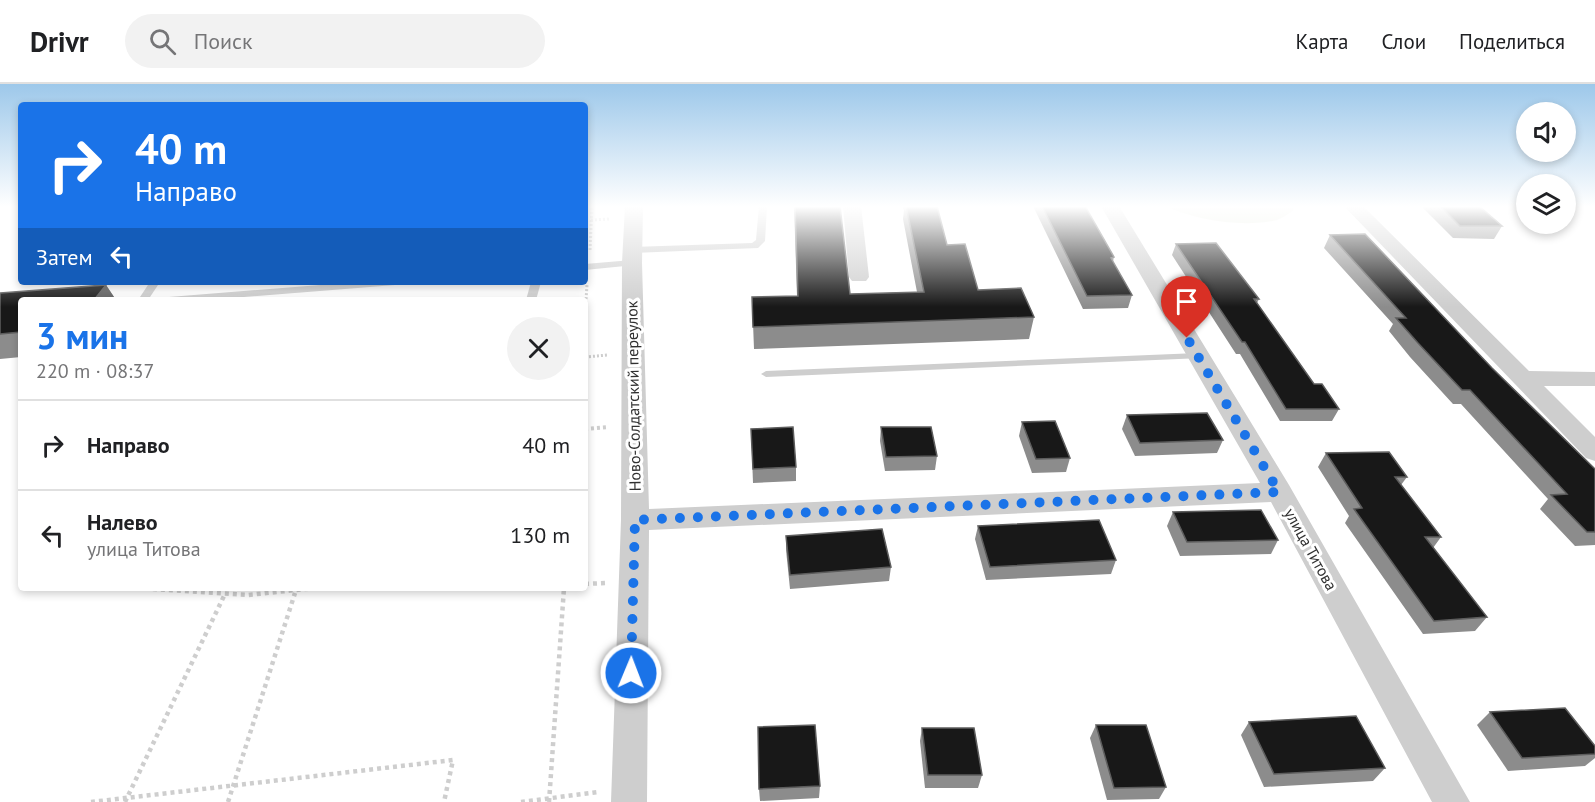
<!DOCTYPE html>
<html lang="ru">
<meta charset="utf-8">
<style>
:root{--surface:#fff;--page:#f2f2f2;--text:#202124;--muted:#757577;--line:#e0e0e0;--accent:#1a73e8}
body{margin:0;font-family:"PT Sans",sans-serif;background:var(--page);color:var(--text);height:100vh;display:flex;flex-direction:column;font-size:22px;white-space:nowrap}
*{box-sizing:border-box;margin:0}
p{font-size:20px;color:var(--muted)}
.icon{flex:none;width:33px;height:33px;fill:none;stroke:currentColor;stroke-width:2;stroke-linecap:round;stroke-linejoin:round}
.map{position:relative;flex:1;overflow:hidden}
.drawer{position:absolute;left:18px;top:213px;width:570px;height:294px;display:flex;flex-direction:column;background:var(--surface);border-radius:6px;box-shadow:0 3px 9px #0003}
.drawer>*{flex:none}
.hud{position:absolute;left:18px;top:18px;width:570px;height:183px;border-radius:6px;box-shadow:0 3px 9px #0003;background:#1a73e8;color:#fff;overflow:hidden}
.fabs{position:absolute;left:1516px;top:18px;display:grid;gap:12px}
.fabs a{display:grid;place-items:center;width:60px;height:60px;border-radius:50%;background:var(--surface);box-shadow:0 3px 9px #0003;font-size:30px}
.pin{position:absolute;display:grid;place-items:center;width:51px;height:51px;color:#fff;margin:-62px -26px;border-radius:50% 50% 50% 0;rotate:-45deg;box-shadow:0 0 6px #0007}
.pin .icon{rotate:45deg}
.me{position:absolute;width:66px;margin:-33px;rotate:1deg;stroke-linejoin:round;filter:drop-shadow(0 0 4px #0008)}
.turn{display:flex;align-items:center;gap:21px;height:126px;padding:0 18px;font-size:27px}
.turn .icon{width:78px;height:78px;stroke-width:2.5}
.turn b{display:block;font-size:42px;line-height:51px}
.then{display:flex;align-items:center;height:57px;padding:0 18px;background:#0003;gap:12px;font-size:22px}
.round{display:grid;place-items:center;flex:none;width:63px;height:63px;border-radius:32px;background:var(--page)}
.summary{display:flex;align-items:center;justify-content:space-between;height:102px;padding:0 18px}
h1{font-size:36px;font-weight:700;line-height:45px;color:var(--accent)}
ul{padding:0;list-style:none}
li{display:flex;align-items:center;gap:18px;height:90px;padding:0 18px;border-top:2px solid var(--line)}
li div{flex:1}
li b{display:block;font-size:22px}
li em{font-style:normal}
header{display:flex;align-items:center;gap:36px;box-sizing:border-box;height:84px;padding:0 30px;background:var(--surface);border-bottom:2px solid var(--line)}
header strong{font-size:28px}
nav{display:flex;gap:33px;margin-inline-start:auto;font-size:21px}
.search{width:420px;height:54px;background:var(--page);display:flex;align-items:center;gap:15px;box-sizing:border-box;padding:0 21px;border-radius:33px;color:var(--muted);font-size:22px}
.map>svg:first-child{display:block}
</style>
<header>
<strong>Drivr</strong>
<div class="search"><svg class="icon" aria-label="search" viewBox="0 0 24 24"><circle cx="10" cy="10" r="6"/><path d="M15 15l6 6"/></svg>Поиск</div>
<nav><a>Карта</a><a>Слои</a><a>Поделиться</a></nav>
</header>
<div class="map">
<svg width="1595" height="718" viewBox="0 0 1595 718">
<rect width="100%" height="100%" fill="#fff"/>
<path fill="#e7ebdd" d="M1165,122h126l3,4c-5,3 -11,8 -17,10 -34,8 -81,0 -112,-14z"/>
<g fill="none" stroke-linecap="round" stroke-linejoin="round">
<g stroke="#cecece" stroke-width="3" stroke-dasharray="2 2" stroke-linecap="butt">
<polyline points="591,136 609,135"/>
<polyline points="590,166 592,122"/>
<polyline points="585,231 587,201"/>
<polyline points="585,273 608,271"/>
</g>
<polyline stroke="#cecece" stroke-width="4" stroke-dasharray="3 3" stroke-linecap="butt" points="585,345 608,343"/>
<g stroke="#cecece" stroke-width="4.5" stroke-dasharray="4 4" stroke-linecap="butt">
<polyline points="585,500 605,499"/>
<polyline points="137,504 248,511 315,504"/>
<polyline points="91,718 453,676 444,718"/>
<polyline points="125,718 224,512"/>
<polyline points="228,718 295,509"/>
<polyline points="521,718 598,708"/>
<polyline points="549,718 564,504"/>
</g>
<g fill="#cecece" fill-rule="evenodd">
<polygon points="759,122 767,122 765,157 758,164 632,169 627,166 632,163 752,159 756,156"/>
<polygon points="632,176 637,179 635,181 585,186 585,180"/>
<polygon points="150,198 160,198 148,216 138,216"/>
<polygon points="358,198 400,198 395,201 206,216 164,216 169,213"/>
<polygon points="531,198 541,198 536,216 526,216"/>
<polygon points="1198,269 1202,270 1203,272 1202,274 766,293 761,290 766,287"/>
</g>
<g fill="#cecece" fill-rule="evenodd">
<polygon points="625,122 643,122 642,179 649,425 1260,399 1101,122 1119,122 1289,401 1470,718 1432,718 1271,418 649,446 647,718 611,718 621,436 622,179"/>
<polygon points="843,122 861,122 869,193 866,197 852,197 849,193"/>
<polygon points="1344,122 1363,122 1529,287 1595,288 1595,302 1544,302 1595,353 1595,377 1586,374"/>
</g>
</g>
<g fill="#8c8c8c">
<polygon points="794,122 840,122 850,210 917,208 903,135 904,126 902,122 937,122 947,161 978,206 1034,233 1029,255 754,265 752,213 797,212"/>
<polygon points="1033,122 1085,122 1114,173 1113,178 1132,211 1128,224 1083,225"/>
<polygon points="1421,122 1479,122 1502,142 1494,155 1453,154"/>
<polygon points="1330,151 1492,284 1595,385 1595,461 1575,462 1540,425 1548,415 1461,320 1453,320 1410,273 1389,247 1393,240 1324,164"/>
<polygon points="1176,160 1259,215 1257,219 1314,300 1339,325 1332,337 1280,337 1240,270 1236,270 1172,171"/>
<polygon points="106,201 116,216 21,216 21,273 0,275 0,209"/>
<polygon points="1127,331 1223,356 1217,369 1135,372 1122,345"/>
<polygon points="1022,338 1070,374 1066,388 1032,389 1019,352"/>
<polygon points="881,343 937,372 935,386 885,387 880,357"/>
<polygon points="751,345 796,383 796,397 753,399"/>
<polygon points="1326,369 1407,393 1401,401 1441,453 1433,464 1487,533 1475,547 1423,550 1345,439 1349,432 1318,383"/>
<polygon points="1173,428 1278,456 1271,470 1180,472 1167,442"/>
<polygon points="978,442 1116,476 1111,490 986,496 975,455"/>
<polygon points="786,452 891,483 889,497 790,505 786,466"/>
<polygon points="1490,628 1595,662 1595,674 1585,682 1508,687 1477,641"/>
<polygon points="1249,638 1385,684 1373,697 1264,703 1241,651"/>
<polygon points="1096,641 1166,703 1159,715 1107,716 1090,654"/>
<polygon points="922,644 982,691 978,704 925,704 920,657"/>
<polygon points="820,702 819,714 760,717 759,705"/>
</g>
<polygon fill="#5d5d5d" points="106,201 116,216 94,216"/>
<g fill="#181818" stroke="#5d5d5d" stroke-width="1.5">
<polygon points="795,122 840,122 850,210 924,208 906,122 937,122 947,161 965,160 978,206 1021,204 1034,233 753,243 752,213 798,212"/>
<polygon points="1042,122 1085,122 1114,173 1111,174 1132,211 1087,212"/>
<polygon points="1440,122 1479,122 1502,142 1460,142"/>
<polygon points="1365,150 1492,284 1595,385 1595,448 1587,448 1551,411 1567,410 1470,306 1462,306 1418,259 1396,234 1406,234 1330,151"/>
<polygon points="1216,159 1259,215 1254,215 1314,300 1322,300 1339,325 1286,325 1245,258 1242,258 1176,160"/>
<polygon points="106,201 94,216 21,216 21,248 0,250 0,209"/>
<polygon points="1207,329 1223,356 1140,359 1127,331"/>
<polygon points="1055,337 1070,374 1036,375 1022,338"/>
<polygon points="793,343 796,383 753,385 751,345"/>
<polygon points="881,343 931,343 937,372 886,373"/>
<polygon points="1389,368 1407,393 1395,393 1441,453 1425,453 1487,533 1434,537 1354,425 1362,424 1326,369"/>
<polygon points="1261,426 1278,456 1187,458 1173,428"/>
<polygon points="1099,436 1116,476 990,483 978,442"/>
<polygon points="882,445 891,483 790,491 786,452"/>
<polygon points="1565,624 1595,662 1595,670 1522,674 1490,628"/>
<polygon points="1356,632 1385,684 1274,690 1249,638"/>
<polygon points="815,641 820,702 759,705 758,643"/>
<polygon points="1096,641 1146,641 1166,703 1114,704"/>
<polygon points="922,644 974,644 982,691 928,691"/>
</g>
<linearGradient id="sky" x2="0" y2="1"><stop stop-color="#9dc8ea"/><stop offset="0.55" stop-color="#fff"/><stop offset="1" stop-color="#fff" stop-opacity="0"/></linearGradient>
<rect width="1595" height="223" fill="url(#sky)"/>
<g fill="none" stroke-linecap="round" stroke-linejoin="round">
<polyline stroke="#1a73e8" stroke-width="10" stroke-dasharray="0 18" points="631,589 635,436 1279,408 1187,254"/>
</g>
<g text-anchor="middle" stroke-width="6" stroke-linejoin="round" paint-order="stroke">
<g font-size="16" fill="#313131" stroke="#fff">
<text transform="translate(633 312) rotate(-91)" y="6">Ново-Солдатский переулок</text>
<text transform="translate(1311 465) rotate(61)" y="6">улица Титова</text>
</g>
</g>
</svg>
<div class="fabs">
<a><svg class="icon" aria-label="sound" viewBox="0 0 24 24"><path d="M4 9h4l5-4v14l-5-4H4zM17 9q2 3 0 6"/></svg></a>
<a><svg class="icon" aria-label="layers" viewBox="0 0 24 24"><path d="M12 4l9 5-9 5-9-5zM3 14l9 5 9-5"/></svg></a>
</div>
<div class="pin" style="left:1187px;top:254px;background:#d93025"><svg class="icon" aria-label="arrive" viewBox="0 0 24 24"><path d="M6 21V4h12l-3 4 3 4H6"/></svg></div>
<svg class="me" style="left:631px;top:589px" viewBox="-20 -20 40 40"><circle r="17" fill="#1a73e8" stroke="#fff" stroke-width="3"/><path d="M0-11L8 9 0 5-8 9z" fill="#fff"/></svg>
<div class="hud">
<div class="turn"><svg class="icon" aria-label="right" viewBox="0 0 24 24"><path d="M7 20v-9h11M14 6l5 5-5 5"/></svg><div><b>40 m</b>Направо</div></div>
<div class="then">Затем<svg class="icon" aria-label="left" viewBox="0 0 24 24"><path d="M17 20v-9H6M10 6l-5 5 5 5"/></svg></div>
</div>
<section class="drawer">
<div class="summary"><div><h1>3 мин</h1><p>220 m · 08:37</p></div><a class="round"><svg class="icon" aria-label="close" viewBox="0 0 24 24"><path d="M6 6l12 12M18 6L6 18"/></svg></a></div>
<ul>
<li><svg class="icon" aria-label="right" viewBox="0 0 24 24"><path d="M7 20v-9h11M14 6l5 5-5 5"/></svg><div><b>Направо</b></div><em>40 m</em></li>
<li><svg class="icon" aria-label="left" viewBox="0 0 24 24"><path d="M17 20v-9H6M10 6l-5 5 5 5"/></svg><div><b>Налево</b><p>улица Титова</p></div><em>130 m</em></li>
</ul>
</section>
</div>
